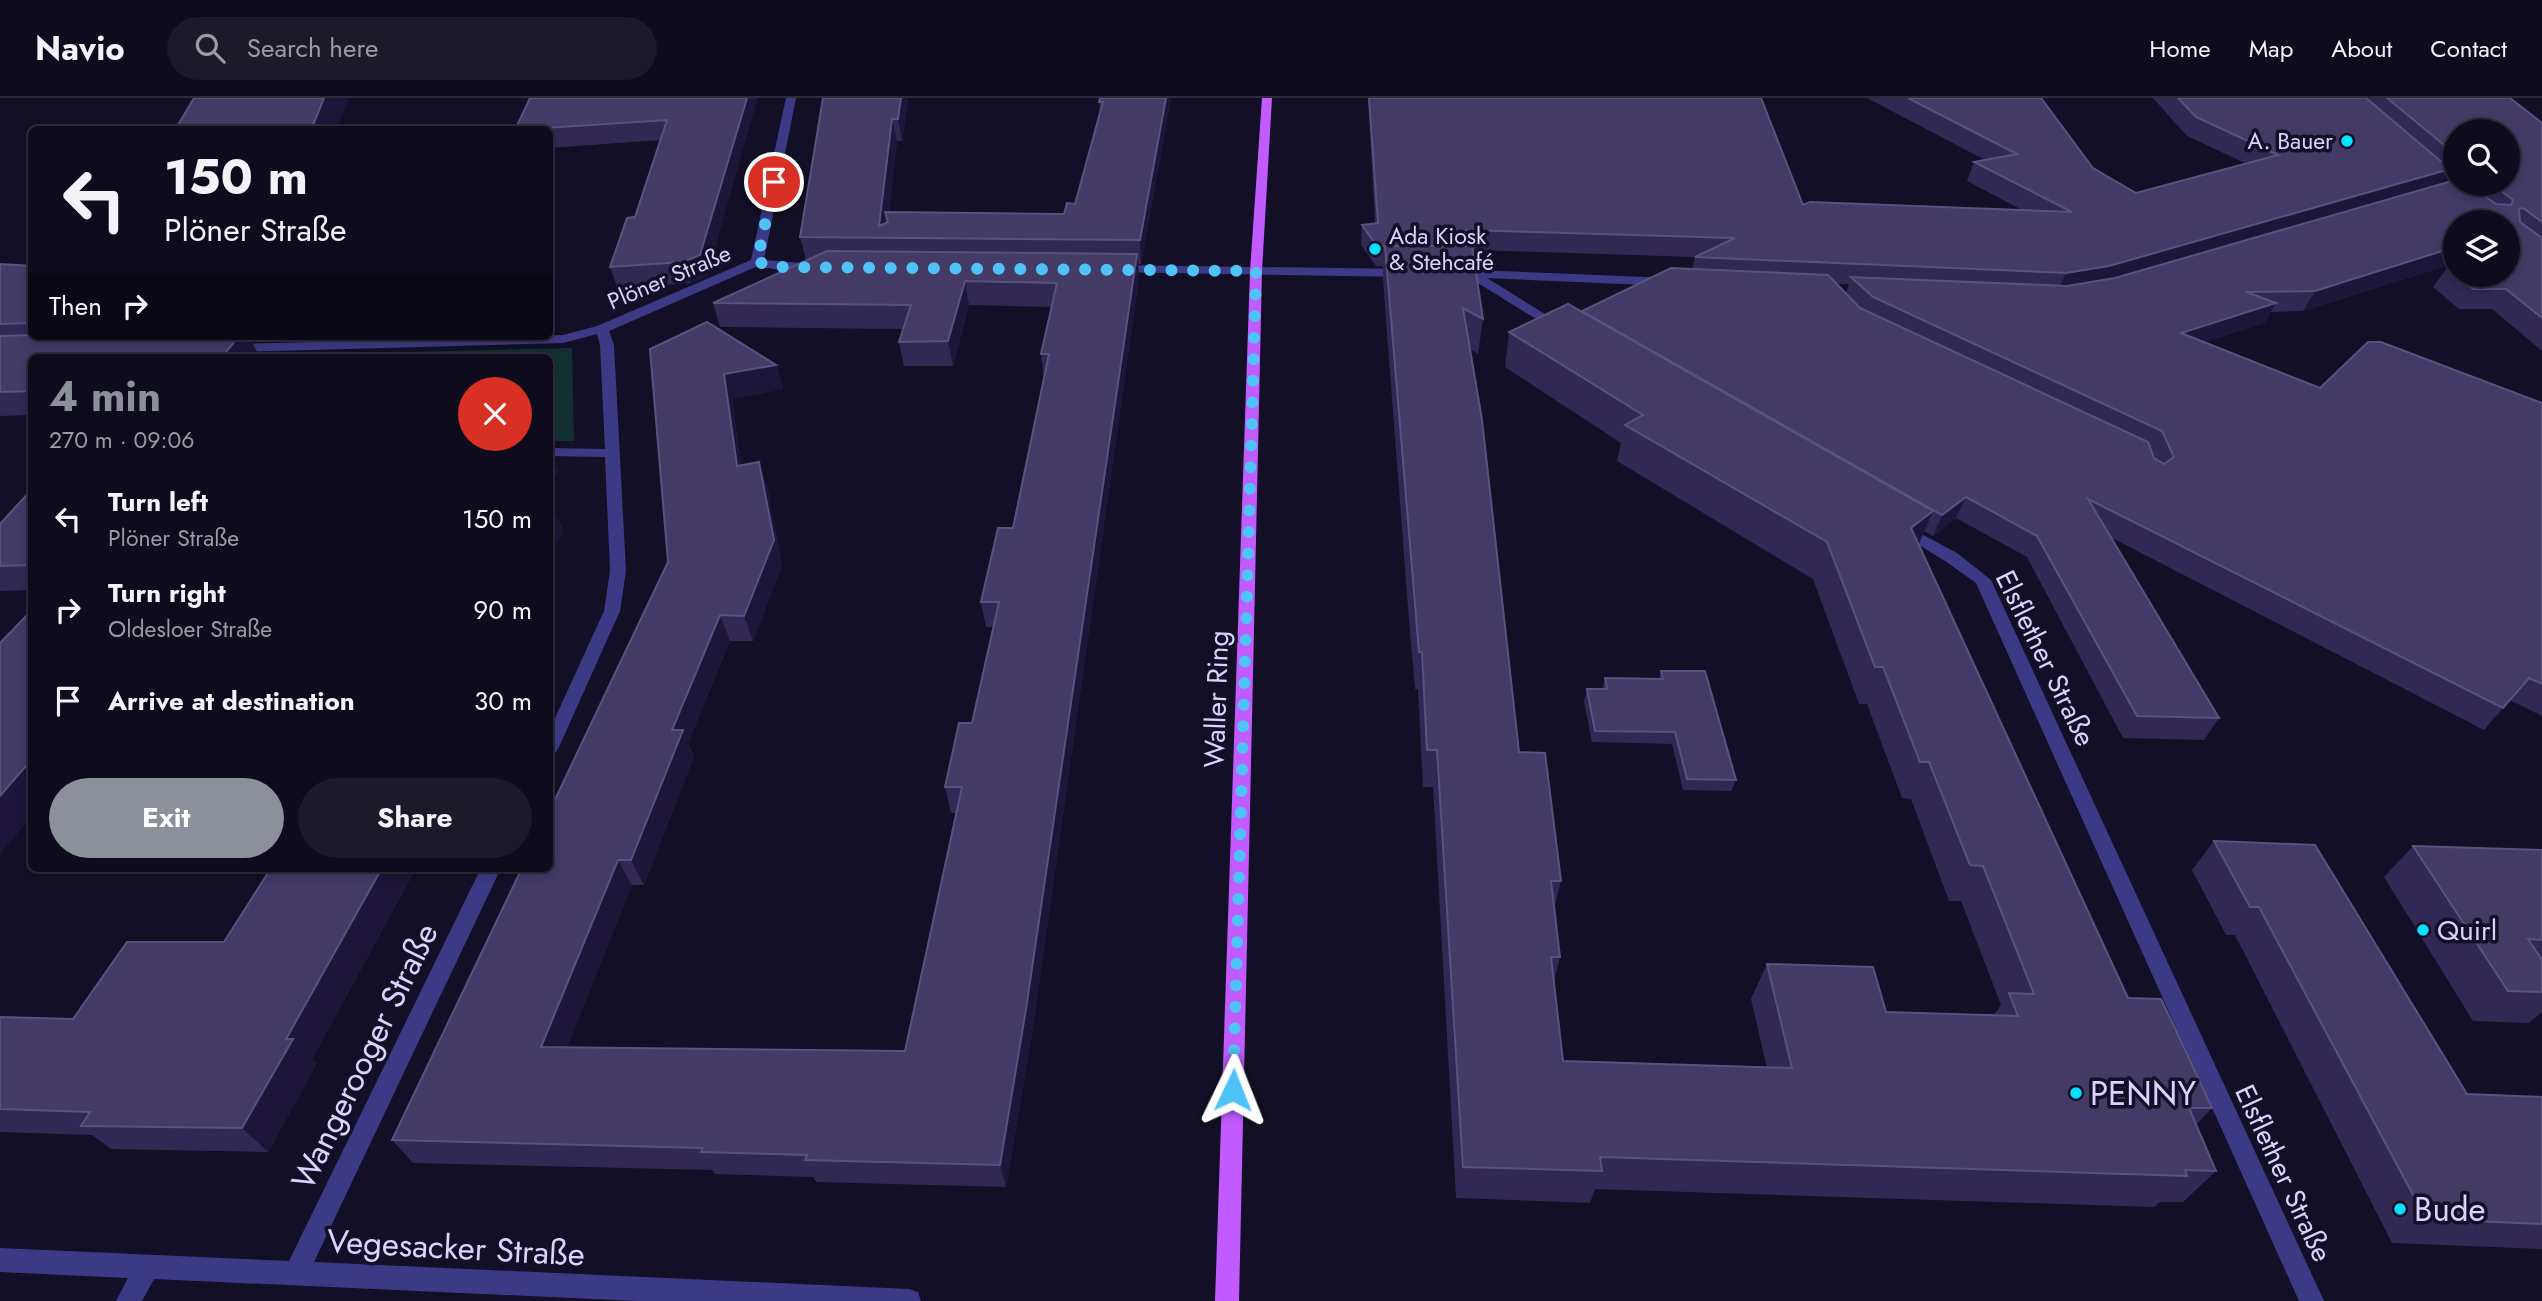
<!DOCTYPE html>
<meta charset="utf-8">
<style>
:root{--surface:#0e0b1c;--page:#1c1929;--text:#f1f3f6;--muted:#9b9ba3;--line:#2e2b3b;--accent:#8c9099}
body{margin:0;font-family:Jost,sans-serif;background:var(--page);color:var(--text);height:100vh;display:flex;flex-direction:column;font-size:26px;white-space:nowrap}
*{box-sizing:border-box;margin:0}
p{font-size:23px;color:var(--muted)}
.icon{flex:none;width:38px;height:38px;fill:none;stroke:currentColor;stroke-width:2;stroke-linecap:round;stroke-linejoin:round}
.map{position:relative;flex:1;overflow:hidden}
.panel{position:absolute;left:28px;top:256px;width:525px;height:518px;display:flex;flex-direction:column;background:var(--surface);border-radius:10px;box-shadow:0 4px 10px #0003,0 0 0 2px var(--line)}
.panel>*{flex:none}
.guide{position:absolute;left:28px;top:28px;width:525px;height:214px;border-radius:10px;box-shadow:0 4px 10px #0003,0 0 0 2px var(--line);background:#0e0b1c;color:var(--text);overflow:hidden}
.tools{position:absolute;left:2443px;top:21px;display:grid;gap:14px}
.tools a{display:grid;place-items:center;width:77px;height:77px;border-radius:50%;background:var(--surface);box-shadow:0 4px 10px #0003,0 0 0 2px var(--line);font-size:35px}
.pin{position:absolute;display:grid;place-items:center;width:60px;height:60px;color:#fff;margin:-30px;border:4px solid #fff;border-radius:50%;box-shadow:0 2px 7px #0007}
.me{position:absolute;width:77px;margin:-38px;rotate:2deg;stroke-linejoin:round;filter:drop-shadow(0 0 5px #0008)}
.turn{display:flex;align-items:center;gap:24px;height:147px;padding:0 21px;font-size:32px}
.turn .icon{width:91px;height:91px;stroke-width:2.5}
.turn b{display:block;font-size:49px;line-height:60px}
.then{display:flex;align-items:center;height:66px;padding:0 21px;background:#0003;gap:14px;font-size:26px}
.round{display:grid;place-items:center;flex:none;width:74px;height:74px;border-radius:37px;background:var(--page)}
.headline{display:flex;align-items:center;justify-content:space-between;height:119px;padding:0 21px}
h1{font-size:42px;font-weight:700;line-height:52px;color:var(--accent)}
.button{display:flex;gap:14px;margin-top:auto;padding:14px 21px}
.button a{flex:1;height:80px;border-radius:42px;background:var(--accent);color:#fff;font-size:28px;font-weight:700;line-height:80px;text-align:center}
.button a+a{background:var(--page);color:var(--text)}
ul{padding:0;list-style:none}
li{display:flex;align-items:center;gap:21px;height:91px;padding:0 21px}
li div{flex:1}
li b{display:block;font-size:26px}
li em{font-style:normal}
header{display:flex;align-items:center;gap:42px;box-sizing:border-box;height:98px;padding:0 35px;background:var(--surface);border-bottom:2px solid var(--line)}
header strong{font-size:33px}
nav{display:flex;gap:38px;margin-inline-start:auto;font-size:24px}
.search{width:490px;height:63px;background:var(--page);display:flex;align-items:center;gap:18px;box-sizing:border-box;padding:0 24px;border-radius:38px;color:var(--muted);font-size:26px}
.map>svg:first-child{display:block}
</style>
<header>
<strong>Navio</strong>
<div class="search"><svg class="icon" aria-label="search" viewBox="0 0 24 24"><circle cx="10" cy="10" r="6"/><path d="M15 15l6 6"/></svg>Search here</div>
<nav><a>Home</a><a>Map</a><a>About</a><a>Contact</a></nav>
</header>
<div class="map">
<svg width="2542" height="1203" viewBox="0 0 2542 1203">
<rect width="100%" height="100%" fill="#130f26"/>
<polygon fill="#12302f" points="572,250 574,343 550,343 550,259 320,259 323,256"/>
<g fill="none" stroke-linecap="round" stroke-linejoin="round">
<g fill="#3d3a85" fill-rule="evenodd">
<path d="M786,0h10l-32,162 51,4 6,4c-14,10 -46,1 -63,-2l-149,65 5,14 12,226 -6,40 -61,136 -3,5 -6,2v-25l54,-118 6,-40 -5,-114 -55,-1v-8l55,1 -5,-104 -3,-11 -34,9 -331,9 -7,-4 7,-4 331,-9 34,-9 154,-66z"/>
<polygon points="1116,167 1406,171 1412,175 1406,179 1112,174 1112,168"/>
<polygon points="1452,171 1669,180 1675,184 1669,188 1487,180 1564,228 1564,234 1559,235 1468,179 1448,178 1446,175"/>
<polygon points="1901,425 1957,455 1991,482 2324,1203 2299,1203 1976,485 1945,463 1896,433 1893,430 1896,427"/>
<polygon points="481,770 501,770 314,1164 909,1191 918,1194 921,1203 637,1203 154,1181 142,1203 116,1203 128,1180 0,1174 0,1150 289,1163"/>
</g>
<polygon fill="#c25bff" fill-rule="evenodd" points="1262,0 1272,0 1262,173 1239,1203 1215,1203 1250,173"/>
</g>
<g fill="#312854" fill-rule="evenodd">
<polygon points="530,0 757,0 707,178 690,185 618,191 610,169 635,119 660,42 550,50 550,32 515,32"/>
<polygon points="908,0 902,43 897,43 889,114 1064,116 1075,106 1100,15 1099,4 1171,0 1141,166 1138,166 1139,179 1032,935 1006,1089 816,1084 813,1079 715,1076 712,1072 413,1065 392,1042 668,464 650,251 776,267 783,291 732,301 741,367 767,388 782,468 753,543 730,543 688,645 694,658 644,787 632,787 567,949 905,953 956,715 951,715 945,689 972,625 993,529 986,529 981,504 1013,430 1044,280 1041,256 1051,209 969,207 953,268 904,268 899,244 903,231 720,229 713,205 806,162 800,139"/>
<path d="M1368,0h393l42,107 219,5 -55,-29 7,-19 11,-2 -118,-62h174l52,70 43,25 109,-30 -58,-27 -34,-38h357l32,25v228l-50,-42h-33l-26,-22 16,-22 -146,46 -32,1 -7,11 -59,19 115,46 222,15v313l-32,-16 -26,30 -372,-192 107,180 -15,22 -81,-2 -96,-181 -71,-39 -23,18 -9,-5 -5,13 209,454 84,110 -16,17 20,46 -33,31h-23l-6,5 -559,-18 -5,14 -134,-5 -23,-411h-10l-5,-98h-3l-6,-68 -26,-341v-14h-7l-15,-21 1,-20 13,-2zM2455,33l53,53h-53zM2446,77l7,6 -13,3zM1473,152l222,7 -3,12 -110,42v1l-73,20 -4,35 116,76 -4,18 196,118 46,125h8l35,94 9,1 38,102h12l40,104 -7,10 -108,-3 -119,-48 -16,35 16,69 -204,-7 -9,-80 6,-24 -6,-48 7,-28 -42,-129 -49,-403 8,5 5,-35zM1836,186h13l-3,9z"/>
<polygon points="0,166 32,168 32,238 272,238 269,242 250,243 258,255 32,259 32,317 0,318"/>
<polygon points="32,391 32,492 0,493 0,426"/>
<polygon points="1661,573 1736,682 1731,693 1683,692 1672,646 1592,644 1584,603 1587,591 1602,591 1605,580 1659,581"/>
<polygon points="2214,743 2467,996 2542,999 2542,1151 2392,1145 2235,837 2226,837 2192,772"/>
<polygon points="2413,748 2542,752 2542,914 2529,925 2473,923 2384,779"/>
<polygon points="271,770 416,770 312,961 317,965 268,1054 111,1051 92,1037 0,1034 0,919 73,921 224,844"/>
</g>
<g fill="#1d163a">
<polygon points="324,0 349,0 336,32 311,32"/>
<polygon points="747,0 757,1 707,178 690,185 683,164"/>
<polygon points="901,0 908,0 902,43 898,21"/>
<polygon points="1166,0 1171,0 1141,166 1140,142"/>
<polygon points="892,21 897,43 888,124 885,114 887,126 879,128"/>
<polygon points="2450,71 2438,91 2099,188 2057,195 2066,175"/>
<polygon points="2455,149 2455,165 2303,213 2315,193"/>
<polygon points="1137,156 1139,179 1032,935 1006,1089 1000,1067"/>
<polygon points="965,183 969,207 953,268 948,243"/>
<polygon points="2276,205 2264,225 2170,255 2181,235"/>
<polygon points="239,238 248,238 258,255 255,259 222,259"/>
<polygon points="776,267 783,291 732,301 745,393 737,368 724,276"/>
<polygon points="550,352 559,372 550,387"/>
<polygon points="759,364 767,388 782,468 753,543 744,518"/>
<polygon points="1966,399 1956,420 1933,438 1942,417"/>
<polygon points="552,406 564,433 550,457 550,410"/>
<polygon points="1933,413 1917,450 1911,430"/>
<polygon points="720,517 730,543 688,645 694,658 644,787 631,762 672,632"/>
<polygon points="32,661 32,718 0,756 0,698"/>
<polygon points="618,762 632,787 558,972 541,949"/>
<polygon points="382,770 416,770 312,961 317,965 268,1054 242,1030 286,941"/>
</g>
<g fill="#433a66" stroke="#5a527e" stroke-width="2">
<polygon points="194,0 324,0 311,32 175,32"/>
<polygon points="530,0 747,0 700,157 683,164 610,169 627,120 635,119 667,22 515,32"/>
<polygon points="823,0 901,0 898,21 892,21 879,128 888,124 885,114 1064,116 1067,105 1075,106 1103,4 1099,4 1100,0 1166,0 1140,142 800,139"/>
<polygon points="1369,0 1761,0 1803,107 1810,104 2072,114 1974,64 2017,56 1908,0 2041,0 2093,70 2136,95 2278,57 2196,19 2178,0 2366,0 2450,71 2109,168 2066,175 1695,159 1735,140 1466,132 1468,148 1377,148 1362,127 1378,125"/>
<polygon points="2387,0 2510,0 2542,25 2542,124 2523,110 2519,111 2520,124 2542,140 2542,220 2506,191 2473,191 2456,177 2508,177 2508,124 2455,124 2455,149 2315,193 2246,194 2276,205 2181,235 2320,290 2368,244 2381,244 2542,305 2542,586 2529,580 2503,610 2088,401 2219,620 2137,618 2037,438 1966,399 1942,417 1582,213 1671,170 1828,177 1860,210 2148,344 2154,360 2164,366 2174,359 2162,333 1873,199 1851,179 2067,188 2115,180 2455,82 2455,86 2468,86 2496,106 2511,107 2513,102 2492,86 2508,86 2508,33 2455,33 2455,56"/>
<polygon points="1385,148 1472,148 1483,221 1463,210 1482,322 1519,654 1545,655 1561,783 1551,783 1560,859 1551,859 1563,963 1792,970 1767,866 1873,869 1886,914 2018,918 2009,895 2034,896 1983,768 1970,767 1929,664 1920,664 1883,569 1875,569 1827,444 1625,327 1643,317 1509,234 1568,206 1933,413 1911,430 2128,900 2161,901 2174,928 2212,1010 2189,1010 2216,1073 2185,1072 2187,1078 1600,1059 1602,1073 1463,1069 1437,652 1427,652 1422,554 1419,554"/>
<polygon points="827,153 1137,156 1026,911 1000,1067 805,1062 807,1057 701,1054 703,1050 392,1042 522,770 550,770 550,712 668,464 650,251 707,224 776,267 724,276 737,368 759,364 774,442 744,518 720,517 672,632 683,632 631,762 618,762 541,949 905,953 962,689 945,689 959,625 972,625 999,504 981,504 998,430 1013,430 1049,256 1041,256 1057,185 965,183 948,243 899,244 911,207 713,205"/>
<polygon points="2455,161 2455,176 2447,169"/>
<polygon points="0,166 32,168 32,225 0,226"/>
<polygon points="32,237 32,238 239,238 222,259 32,259 32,293 0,294 0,238"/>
<polygon points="32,391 32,467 0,468 0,426"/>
<polygon points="32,512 32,661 0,698 0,545"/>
<polygon points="1661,573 1705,573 1736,682 1687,681 1675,634 1595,633 1587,591 1607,591 1605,580 1663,581"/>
<polygon points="2214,743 2315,747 2467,996 2542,999 2542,1126 2426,1121 2259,809 2250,809"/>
<polygon points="2413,748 2542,752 2542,842 2528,841 2542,862 2542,894 2508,893"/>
<polygon points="271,770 382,770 286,941 293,941 242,1030 81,1028 90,1014 0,1011 0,919 73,921 127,844 224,844"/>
</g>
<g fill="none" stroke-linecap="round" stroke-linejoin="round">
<polyline stroke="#4fc3f7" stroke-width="12" stroke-dasharray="0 21.6" points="774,84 757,164 781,169 1256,173 1233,992"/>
</g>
<g fill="#00e5ff" stroke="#130f26" stroke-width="2.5">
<circle cx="2347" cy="43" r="7"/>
<circle cx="1375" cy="151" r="7"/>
<circle cx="2423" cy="832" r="7"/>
<circle cx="2076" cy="995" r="7"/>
<circle cx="2400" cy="1111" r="7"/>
</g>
<g text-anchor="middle" stroke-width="7" stroke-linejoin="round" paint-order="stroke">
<g font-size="23" fill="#d9d4ff" stroke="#130f26" text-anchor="end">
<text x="2333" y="51">A. Bauer</text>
<text x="1389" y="146" text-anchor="start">Ada Kiosk<tspan x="1389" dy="26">&amp; Stehcafé</tspan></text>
</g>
<g font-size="23" fill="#d9d4ff" stroke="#130f26">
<text transform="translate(669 179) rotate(-23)" y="8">Plöner Straße</text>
</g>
<g font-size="28" fill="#d9d4ff" stroke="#130f26">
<text transform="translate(2046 560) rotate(64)" y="10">Elsflether Straße</text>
<text transform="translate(1216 601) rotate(-88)" y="10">Waller Ring</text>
<text transform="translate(2284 1075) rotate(65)" y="10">Elsflether Straße</text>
</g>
<g font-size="28" fill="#d9d4ff" stroke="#130f26" text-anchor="start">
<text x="2437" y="842">Quirl</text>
</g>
<g font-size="33" fill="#d9d4ff" stroke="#130f26">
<text transform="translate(364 958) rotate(-64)" y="12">Wangerooger Straße</text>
<text transform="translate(456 1149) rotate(3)" y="12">Vegesacker Straße</text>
</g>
<g font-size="33" fill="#d9d4ff" stroke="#130f26" text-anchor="start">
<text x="2090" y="1007">PENNY</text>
<text x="2414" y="1123">Bude</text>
</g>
</g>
</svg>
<div class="tools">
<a><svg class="icon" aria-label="search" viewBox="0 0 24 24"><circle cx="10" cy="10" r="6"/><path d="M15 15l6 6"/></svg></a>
<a><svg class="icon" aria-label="layers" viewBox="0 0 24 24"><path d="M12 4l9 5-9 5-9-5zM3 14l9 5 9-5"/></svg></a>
</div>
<div class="pin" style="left:774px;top:84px;background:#d93025"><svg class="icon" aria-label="arrive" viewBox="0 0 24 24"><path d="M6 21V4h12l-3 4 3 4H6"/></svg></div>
<svg class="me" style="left:1233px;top:992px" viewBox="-20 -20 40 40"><path d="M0-17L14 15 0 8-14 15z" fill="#4fc3f7" stroke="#fff" stroke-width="4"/></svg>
<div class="guide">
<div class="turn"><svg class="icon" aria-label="left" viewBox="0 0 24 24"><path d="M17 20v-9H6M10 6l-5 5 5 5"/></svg><div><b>150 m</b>Plöner Straße</div></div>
<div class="then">Then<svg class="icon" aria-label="right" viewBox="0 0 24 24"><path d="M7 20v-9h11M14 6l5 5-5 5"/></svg></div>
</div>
<section class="panel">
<div class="headline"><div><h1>4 min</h1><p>270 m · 09:06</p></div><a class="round" style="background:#d93025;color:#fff"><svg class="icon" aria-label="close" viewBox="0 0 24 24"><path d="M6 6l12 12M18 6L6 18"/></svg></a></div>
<ul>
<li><svg class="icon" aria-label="left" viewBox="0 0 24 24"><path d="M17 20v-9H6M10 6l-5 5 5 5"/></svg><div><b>Turn left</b><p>Plöner Straße</p></div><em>150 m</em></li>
<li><svg class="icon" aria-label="right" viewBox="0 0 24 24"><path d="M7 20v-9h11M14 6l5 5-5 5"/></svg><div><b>Turn right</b><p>Oldesloer Straße</p></div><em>90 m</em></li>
<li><svg class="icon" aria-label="arrive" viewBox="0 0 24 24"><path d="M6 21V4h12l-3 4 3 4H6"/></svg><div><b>Arrive at destination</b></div><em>30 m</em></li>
</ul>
<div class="button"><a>Exit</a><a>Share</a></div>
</section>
</div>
